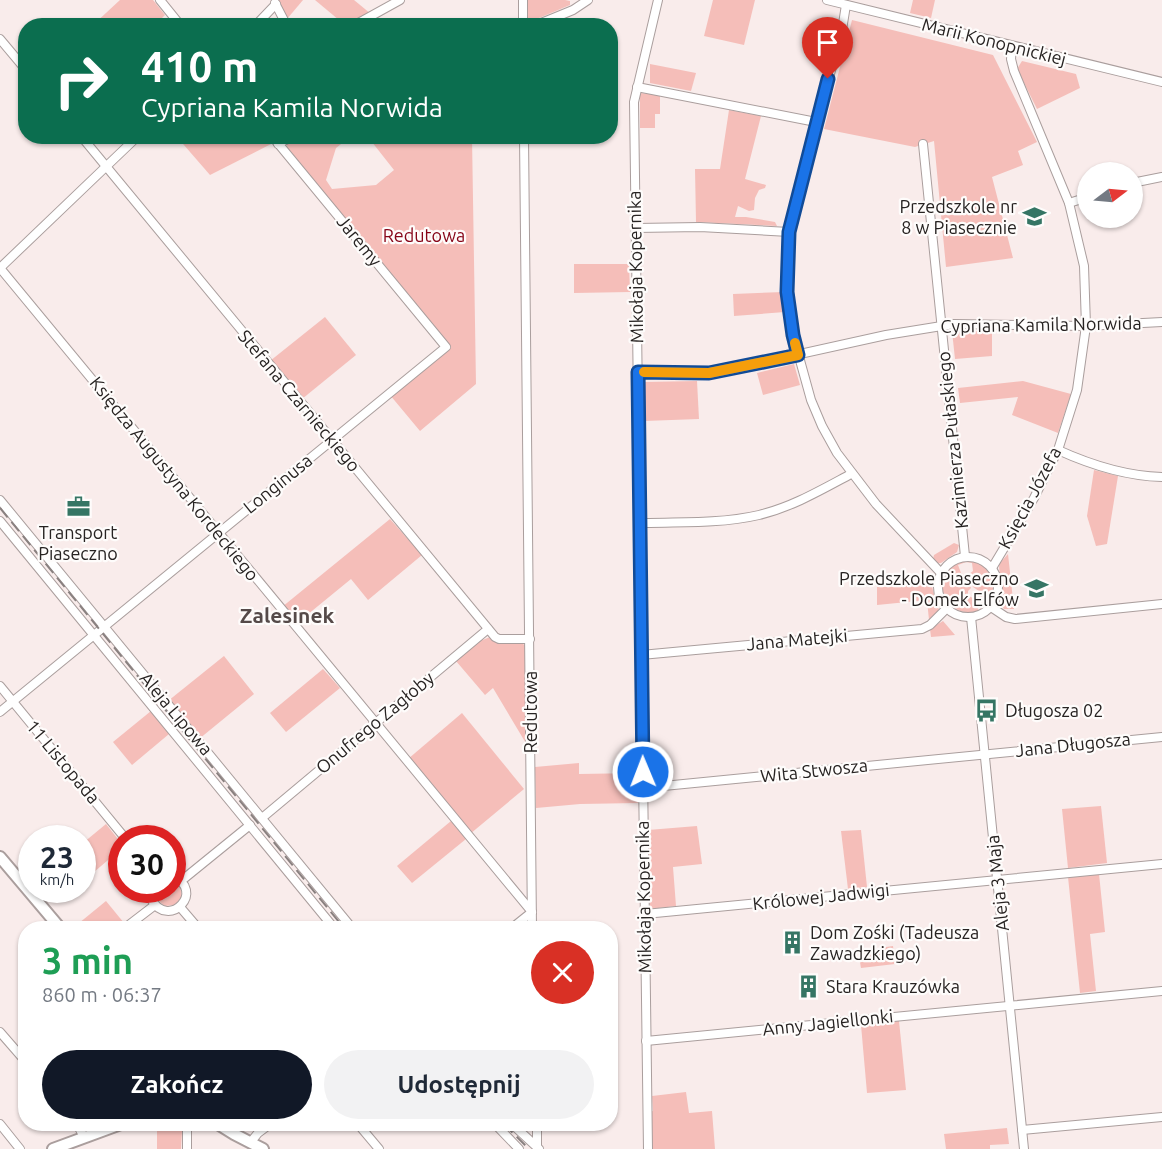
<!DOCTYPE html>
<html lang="pl">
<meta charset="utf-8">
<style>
:root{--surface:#fff;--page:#f2f2f3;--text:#1f2937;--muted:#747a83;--accent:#111827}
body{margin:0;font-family:Ubuntu,sans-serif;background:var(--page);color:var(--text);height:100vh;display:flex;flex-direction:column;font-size:22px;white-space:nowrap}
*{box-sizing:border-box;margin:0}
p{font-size:20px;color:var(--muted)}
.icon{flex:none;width:33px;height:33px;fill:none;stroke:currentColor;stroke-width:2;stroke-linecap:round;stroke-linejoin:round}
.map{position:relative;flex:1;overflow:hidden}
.drawer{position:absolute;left:18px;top:921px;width:600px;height:210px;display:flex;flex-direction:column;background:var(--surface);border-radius:24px;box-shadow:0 2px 4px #0004}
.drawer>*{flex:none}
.banner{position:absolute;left:18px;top:18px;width:600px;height:126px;border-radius:24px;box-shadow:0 2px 4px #0004;background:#0b6e4f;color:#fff;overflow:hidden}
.needle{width:39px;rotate:74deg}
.tools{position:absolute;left:1077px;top:162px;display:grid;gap:12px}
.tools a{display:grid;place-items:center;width:66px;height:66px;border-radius:50%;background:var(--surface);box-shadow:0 2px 4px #0004;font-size:30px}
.speed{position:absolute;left:18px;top:825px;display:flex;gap:12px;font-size:30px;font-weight:700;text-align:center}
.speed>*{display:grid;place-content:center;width:78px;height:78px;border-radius:50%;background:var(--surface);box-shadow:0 2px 4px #0004;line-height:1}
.speed small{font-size:15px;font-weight:400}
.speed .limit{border:9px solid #d22;background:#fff;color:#111}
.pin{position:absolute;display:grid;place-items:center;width:51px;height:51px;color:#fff;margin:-62px -26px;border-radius:50% 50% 50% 0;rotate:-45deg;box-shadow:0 0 6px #0007}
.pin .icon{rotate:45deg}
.me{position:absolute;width:66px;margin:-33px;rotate:359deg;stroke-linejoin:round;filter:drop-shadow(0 0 4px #0008)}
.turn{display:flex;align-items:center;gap:21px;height:126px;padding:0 24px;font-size:27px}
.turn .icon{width:78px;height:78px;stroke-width:2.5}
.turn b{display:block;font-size:42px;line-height:51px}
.round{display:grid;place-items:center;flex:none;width:63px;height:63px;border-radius:32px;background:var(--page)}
.headline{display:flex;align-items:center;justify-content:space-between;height:102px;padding:0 24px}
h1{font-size:36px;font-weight:700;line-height:45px;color:#1e9e55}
.button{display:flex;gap:12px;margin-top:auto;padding:12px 24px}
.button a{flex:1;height:69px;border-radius:36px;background:var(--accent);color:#fff;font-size:24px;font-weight:700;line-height:69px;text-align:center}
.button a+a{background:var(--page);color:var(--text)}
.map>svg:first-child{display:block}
</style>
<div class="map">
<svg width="1162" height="1149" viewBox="0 0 1162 1149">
<rect width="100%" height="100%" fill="#f9eceb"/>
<g fill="#f5beb9">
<polygon points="120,0 153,0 165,15 155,25 93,25"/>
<polygon points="277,0 303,0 287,19"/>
<polygon points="315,0 354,0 371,14 345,25"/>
<polygon points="526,0 565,0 570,1 570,5 527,23"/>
<polygon points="713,0 755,0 744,45 704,36"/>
<polygon points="913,0 935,0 931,18 910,13"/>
<polygon points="852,20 993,55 1037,142 1018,151 1023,165 992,177 1013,258 946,267 934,141 915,147 824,129"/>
<polygon points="1022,61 1076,74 1080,88 1037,109 1017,69"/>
<polygon points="650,64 696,73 691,91 650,83"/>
<polygon points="640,93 660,95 660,114 655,114 655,128 640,128"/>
<polygon points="729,110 761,116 745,179 766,185 765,188 759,190 755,198 754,210 749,211 738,206 735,217 746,217 775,222 777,226 696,222 695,169 720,169"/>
<polygon points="177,137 268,137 273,143 210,175"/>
<polygon points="299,137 350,137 336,148 326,180 332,189 376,185 394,170 368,137 472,137 476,384 420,431 390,395 447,348 287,151 287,143"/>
<polygon points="574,264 629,264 630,292 574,293"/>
<polygon points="784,292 785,312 734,316 733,294"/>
<polygon points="325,317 356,355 302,399 270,361"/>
<polygon points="952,331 992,331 992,356 955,359"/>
<polygon points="794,364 800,385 763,395 757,373"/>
<polygon points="697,381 699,419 644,421 643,382"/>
<polygon points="1023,381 1071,394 1058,433 1012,415 1018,397 960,403 958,388"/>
<polygon points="1094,470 1118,476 1107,544 1096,546 1087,516"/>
<polygon points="390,519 422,555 368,600 351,579 296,624 282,607"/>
<polygon points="954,543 959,545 957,552 941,563 936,563 933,559 934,555"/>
<path d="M1008,554l6,55h-10l-3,-4c3,-15 -2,-27 -2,-41z"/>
<path d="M964,559c29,3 42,33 17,51l-5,-11 3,-8 -6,-4 -5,-12 5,-4 -1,-8 -6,-1 -8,3 3,8 5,3 5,12 -3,3v4l6,4 5,12c-40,9 -53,-39 -15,-52z"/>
<path d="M925,579l7,3c0,13 6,19 7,29l-10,9 -2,-20 -50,5v-18l48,-4z"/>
<polygon points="943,621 955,635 931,637 930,629"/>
<path d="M490,637c11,6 24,2 35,8l2,100 -34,-57 -8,7 -29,-34 24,-20z"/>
<polygon points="224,656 254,694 199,739 168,701"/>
<polygon points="323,669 340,688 286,732 270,713"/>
<polygon points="151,711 169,734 132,765 113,742"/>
<polygon points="462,713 524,789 470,834 408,759"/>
<polygon points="579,763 579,774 638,773 638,803 580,804 536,808 535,767"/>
<polygon points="1101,806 1107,863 1068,868 1062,809"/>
<polygon points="451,821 466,839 412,883 397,866"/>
<polygon points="106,824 121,843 121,849 87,878 83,872 83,843"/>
<polygon points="697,826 702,864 673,867 676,906 650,909 648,830"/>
<polygon points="861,830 867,887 848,889 841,831"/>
<polygon points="1099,874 1105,932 1090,934 1096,991 1080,993 1068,877"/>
<polygon points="173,881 180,886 182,897 175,905 165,906 157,900 156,890 172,890"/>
<polygon points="106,901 124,923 118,928 73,928"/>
<polygon points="893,946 895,964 861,968 858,951"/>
<polygon points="899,1021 906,1090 867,1093 861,1025"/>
<polygon points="686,1092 689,1113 712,1111 715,1149 650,1149 649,1112 653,1111 652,1096"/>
<polygon points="157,1124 179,1124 182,1131 181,1149 157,1149"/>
<polygon points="1007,1128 1009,1144 990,1145 990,1149 946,1149 944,1134"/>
</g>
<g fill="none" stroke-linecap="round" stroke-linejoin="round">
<defs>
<g id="street">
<polyline points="160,0 181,26"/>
<polyline points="523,0 523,26"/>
<polyline points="827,0 1162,82"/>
<polyline points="275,3 287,26"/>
<polyline points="846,5 841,36 816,122 789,232 787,292 793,335 811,400 822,426 837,453 876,504 941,573"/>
<polyline points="255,26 276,4"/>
<polyline points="353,26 400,0"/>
<polyline points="534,26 573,10 588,0"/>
<polyline points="0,39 26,70"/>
<polyline points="637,87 816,122"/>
<polyline points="81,136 495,637 499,639 530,639"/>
<polyline points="524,136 532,928"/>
<polyline points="278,144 293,136"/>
<polyline points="923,144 965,556"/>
<polyline points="1132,183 1162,177"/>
<polyline points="1069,203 1088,197"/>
<polyline points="636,228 700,227 789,232"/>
<polyline points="0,268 532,912 512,928"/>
<polyline points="0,268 138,136"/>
<polyline points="638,372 685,374 732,369 886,335 954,324 1086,326 1162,322"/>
<path d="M1058,450c33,15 67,26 104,27"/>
<polyline points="0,500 352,928"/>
<polyline points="0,521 334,928"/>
<path d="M639,523c40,-1 81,1 120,-8 33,-8 62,-25 92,-41"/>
<circle cx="968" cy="587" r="30"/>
<polyline points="992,568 1034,498 1058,450 1077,390 1086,326 1084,266 1069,203 1014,71 1011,59 1012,47"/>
<polyline points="991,607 1006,617 1015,619 1162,604"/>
<polyline points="971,617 1024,1149"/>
<polyline points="641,655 922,629 930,625 946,609"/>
<polyline points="0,686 125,838"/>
<polyline points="0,712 446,347 272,136"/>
<polyline points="643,788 1162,737"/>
<polyline points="262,818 488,629"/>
<polyline points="181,881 250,825"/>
<path d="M151,890v9c18,32 56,-9 21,-23"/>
<polyline points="180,907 198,928"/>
<polyline points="645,914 1162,864"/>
<polyline points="125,928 155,905"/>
<polyline points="0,1032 26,1062"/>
<polyline points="646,1041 1162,991"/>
<polyline points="0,1124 20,1149"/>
<polyline points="77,1124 84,1137"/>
<polyline points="358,1124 379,1149"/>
<polyline points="495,1124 519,1149"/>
<polyline points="512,1124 539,1149"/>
<polyline points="537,1124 537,1149"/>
<polyline points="1022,1130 1162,1117"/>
<polyline points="250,1143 258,1133 270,1124"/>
<polyline points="187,1149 187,1124"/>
<polyline points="648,1149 634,102 658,0"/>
</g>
<g id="secondary">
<polyline points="0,857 60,928"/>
<polyline points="218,1124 234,1134 263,1149"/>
<polyline points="53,1149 121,1124"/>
</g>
</defs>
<use href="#street" stroke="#aa9e9d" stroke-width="10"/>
<use href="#secondary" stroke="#aa9e9d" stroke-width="14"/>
<use href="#street" stroke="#fff" stroke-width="8"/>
<use href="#secondary" stroke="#fff" stroke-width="10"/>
<g stroke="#898180" stroke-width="2" stroke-dasharray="12 6" stroke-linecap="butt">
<polyline points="0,508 344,928"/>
<polyline points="504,1124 529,1149"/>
</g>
</g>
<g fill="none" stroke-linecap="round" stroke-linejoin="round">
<defs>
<polyline id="route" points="643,772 638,372 709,373 798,355 793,335 787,292 789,232 828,79"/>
</defs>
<use href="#route" stroke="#114b97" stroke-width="15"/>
<use href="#route" stroke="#1a73e8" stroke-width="10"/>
<polyline stroke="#f59e0b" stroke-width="10" points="644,372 709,373 798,355 795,343"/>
</g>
<defs>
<symbol id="school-bare" viewBox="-9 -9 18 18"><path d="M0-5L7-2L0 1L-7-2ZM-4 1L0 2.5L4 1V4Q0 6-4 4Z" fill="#357564" stroke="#fefcfb" stroke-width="2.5" paint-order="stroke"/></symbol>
<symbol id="office-bare" viewBox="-9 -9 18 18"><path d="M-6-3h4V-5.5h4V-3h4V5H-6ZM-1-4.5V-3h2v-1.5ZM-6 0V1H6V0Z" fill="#357564" stroke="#fefcfb" stroke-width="2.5" paint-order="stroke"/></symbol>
<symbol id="bus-bare" viewBox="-9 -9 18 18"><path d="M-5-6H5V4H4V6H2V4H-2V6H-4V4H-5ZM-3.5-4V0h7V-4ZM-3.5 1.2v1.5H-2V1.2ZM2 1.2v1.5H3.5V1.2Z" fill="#357564" stroke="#fefcfb" stroke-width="2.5" paint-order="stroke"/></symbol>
<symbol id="building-bare" viewBox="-9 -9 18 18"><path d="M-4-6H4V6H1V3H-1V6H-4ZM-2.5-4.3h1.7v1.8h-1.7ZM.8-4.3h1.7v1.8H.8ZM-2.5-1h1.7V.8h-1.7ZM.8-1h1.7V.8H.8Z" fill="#357564" stroke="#fefcfb" stroke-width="2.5" paint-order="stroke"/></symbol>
</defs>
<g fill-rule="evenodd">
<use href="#school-bare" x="1018" y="200" width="33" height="33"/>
<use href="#office-bare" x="62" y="490" width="33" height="33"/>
<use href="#school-bare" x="1020" y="572" width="33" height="33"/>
<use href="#bus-bare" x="970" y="694" width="33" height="33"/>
<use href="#building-bare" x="776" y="926" width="33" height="33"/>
<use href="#building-bare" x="792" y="970" width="33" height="33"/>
</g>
<g text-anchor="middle" stroke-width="4.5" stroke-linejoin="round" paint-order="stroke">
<g font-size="18" fill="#272322" stroke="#fefcfb">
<text transform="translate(994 42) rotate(14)" y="6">Marii Konopnickiej</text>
<text transform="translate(359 241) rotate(51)" y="6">Jaremy</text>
<text transform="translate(636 267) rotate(-91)" y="6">Mikołaja Kopernika</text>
<text transform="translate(1041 325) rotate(-1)" y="6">Cypriana Kamila Norwida</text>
<text transform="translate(299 401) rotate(50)" y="6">Stefana Czarnieckiego</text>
<text transform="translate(953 440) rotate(-96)" y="6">Kazimierza Pułaskiego</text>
<text transform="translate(174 479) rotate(51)" y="6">Księdza Augustyna Kordeckiego</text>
<text transform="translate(278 484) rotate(-39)" y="6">Longinusa</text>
<text transform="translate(1030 498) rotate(-62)" y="6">Księcia Józefa</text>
<text transform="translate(797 640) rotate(-5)" y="6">Jana Matejki</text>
<text transform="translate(531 712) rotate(-90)" y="6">Redutowa</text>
<text transform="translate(176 714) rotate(50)" y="6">Aleja Lipowa</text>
<text transform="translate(375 723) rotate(-40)" y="6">Onufrego Zagłoby</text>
<text transform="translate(1073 745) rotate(-6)" y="6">Jana Długosza</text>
<text transform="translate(63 762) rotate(50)" y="6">11 Listopada</text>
<text transform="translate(814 771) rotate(-6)" y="6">Wita Stwosza</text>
<text transform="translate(998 883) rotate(-96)" y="6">Aleja 3 Maja</text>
<text transform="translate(644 897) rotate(-91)" y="6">Mikołaja Kopernika</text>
<text transform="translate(821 897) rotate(-6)" y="6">Królowej Jadwigi</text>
<text transform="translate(828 1023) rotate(-6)" y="6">Anny Jagiellonki</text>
</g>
<g font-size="18" fill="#272322" stroke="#fefcfb" text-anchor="start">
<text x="1017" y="213" text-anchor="end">Przedszkole nr<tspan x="1017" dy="21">8 w Piasecznie</tspan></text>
<text x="78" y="539" text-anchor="middle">Transport<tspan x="78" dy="21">Piaseczno</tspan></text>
<text x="1019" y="585" text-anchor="end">Przedszkole Piaseczno<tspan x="1019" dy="21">- Domek Elfów</tspan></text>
<text x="1005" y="717">Długosza 02</text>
<text x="810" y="939">Dom Zośki (Tadeusza<tspan x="810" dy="21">Zawadzkiego)</tspan></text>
<text x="826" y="993">Stara Krauzówka</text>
</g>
<g font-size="18" fill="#860417" stroke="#fefcfb">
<text x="424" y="242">Redutowa</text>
</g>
<g font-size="21" font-weight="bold" fill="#554a49" stroke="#fefcfb">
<text x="287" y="623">Zalesinek</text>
</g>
</g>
</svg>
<div class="tools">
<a><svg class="needle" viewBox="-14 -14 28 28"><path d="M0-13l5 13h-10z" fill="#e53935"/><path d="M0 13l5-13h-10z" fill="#747a83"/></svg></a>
</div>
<div class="speed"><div>23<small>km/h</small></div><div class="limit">30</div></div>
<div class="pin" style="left:828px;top:79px;background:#d93025"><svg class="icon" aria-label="arrive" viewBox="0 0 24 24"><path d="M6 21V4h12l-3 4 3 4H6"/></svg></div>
<svg class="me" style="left:643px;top:772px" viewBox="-20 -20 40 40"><circle r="17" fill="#1a73e8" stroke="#fff" stroke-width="3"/><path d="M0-11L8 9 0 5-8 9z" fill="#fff"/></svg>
<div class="banner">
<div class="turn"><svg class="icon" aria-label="right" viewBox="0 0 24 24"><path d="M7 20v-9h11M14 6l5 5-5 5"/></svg><div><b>410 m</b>Cypriana Kamila Norwida</div></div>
</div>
<section class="drawer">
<div class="headline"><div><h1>3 min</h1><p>860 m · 06:37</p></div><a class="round" style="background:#d93025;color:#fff"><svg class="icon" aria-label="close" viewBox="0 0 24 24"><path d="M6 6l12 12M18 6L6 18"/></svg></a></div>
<div class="button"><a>Zakończ</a><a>Udostępnij</a></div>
</section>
</div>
